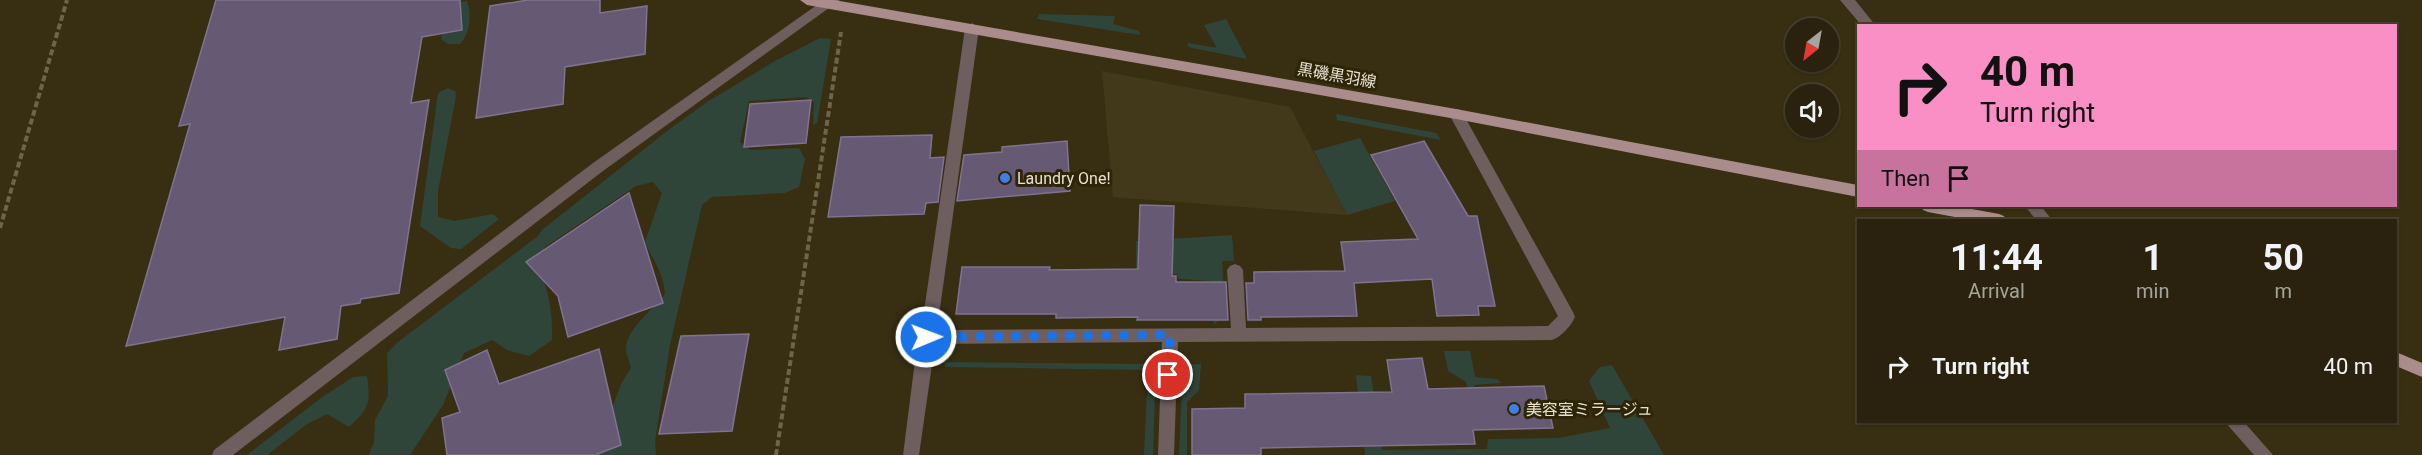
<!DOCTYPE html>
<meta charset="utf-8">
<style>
:root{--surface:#2a220e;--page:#322a17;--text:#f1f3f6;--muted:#a5a49e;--line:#463f2e}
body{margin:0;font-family:Roboto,"Noto Sans JP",sans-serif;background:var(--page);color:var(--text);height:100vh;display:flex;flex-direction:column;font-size:22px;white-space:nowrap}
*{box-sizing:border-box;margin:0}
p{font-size:20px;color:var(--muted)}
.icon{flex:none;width:33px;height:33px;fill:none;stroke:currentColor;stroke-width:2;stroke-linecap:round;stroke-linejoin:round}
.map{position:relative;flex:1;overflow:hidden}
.side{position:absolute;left:1857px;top:219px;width:540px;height:204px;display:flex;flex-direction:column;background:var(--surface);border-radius:0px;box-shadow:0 2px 4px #0004,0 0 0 2px var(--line)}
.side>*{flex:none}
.hud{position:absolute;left:1857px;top:24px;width:540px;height:183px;border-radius:0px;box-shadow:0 2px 4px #0004,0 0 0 2px var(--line);background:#fa8fc6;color:#111;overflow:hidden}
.needle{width:39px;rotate:211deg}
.controls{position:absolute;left:1785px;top:18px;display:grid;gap:12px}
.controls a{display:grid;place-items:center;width:54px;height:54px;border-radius:50%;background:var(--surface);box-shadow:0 2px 4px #0004,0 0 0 2px var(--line);font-size:30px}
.pin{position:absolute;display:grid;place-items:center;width:51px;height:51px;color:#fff;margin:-26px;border:3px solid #fff;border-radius:50%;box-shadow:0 2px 6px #0007}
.me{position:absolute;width:66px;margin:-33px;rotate:89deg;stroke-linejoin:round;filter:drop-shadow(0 0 4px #0008)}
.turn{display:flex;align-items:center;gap:21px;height:126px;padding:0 24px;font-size:27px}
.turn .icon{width:78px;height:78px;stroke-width:2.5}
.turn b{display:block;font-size:42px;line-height:51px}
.then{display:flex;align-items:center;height:57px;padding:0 24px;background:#0003;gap:12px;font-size:22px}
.eta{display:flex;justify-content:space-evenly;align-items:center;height:102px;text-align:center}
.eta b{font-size:36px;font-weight:700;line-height:42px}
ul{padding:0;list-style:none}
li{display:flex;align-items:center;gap:18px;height:90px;padding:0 24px}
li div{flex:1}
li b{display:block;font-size:22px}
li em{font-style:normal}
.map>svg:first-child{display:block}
</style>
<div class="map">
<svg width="2422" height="455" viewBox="0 0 2422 455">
<rect width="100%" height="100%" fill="#382e12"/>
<g fill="#30453a">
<path d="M467,1c5,14 3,33 -7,43h-12l-7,-5 7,-31 10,-6z"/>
<polygon points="1039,14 1115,16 1113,24 1139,31 1140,35 1037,19"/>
<polygon points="1226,19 1247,59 1188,47 1188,43 1217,48 1204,25"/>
<path d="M820,38l11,1 -14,84 -4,2 1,-23 -8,-5 -57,4 -9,41 10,8 49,-2 6,11 -6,28 -14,6 -73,4 -10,8 -32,140 -15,96 1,14h-61l26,-71 10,-16c-1,-6 -5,-13 -5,-19 0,-20 28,-40 39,-55 -2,-23 -11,-31 -20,-52l17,-49 -9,-11 -17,4 -91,61 -9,14c12,27 17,49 16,79l-23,16 -22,-6 -15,-10 -28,13 -21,52 -33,50h-41l5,-13 1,-22 13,-24 -1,-43 11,-11 140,-106 4,-6 125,-99 40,-29 68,-41z"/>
<polygon points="448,88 455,91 456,96 438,191 438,217 455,221 493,214 499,219 461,249 451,248 420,226 438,93"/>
<polygon points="1336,114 1436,133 1441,140 1337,120"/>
<polygon points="1360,138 1395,201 1347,215 1314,151"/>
<polygon points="1232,235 1234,261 1222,261 1225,313 1214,325 1212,281 1179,279 1177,274 1136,273 1136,241"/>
<polygon points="1444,351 1470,351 1475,377 1497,379 1501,383 1474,385 1477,407 1472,409 1466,382 1448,371"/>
<polygon points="945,362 1156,364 1153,455 1144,455 1148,370 945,367"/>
<polygon points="1201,364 1199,390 1187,402 1187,455 1179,455 1183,365"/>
<polygon points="1612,365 1664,455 1365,455 1356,375 1371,376 1382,450 1487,449 1488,439 1558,438 1610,428 1589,381 1600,367"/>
<path d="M367,376c4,27 2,33 -18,51l-22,-13 -20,10 -40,31h-20l74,-57 32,-21z"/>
</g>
<polygon fill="#42391a" points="1102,71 1290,107 1347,215 1113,197"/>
<g fill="#655974" stroke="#807390" stroke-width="1.5">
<polygon points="216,0 460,0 462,30 422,37 411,103 429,100 399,293 361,299 360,303 341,306 337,339 279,350 285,317 126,346 190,124 179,126"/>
<polygon points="528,0 600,0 600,13 647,6 645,54 565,67 563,104 476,118 490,6"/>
<polygon points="811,100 806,143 744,147 750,104"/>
<polygon points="932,135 930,158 944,157 938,202 926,203 924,214 828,217 841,137"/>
<polygon points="1067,141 1070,191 957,201 964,155 1002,152 1002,147"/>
<polygon points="1424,141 1468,216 1477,216 1495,306 1478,306 1479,315 1437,316 1432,279 1354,283 1357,316 1261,317 1261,320 1248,320 1246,283 1254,283 1254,272 1345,271 1341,242 1418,239 1371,155"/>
<polygon points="629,193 663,303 568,337 558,296 526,262"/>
<polygon points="1140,205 1174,206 1172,276 1176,276 1176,282 1226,282 1228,320 1137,320 1138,317 1056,318 1056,314 956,314 962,267 1050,267 1049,270 1138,269"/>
<polygon points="749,334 732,431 659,434 681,336"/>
<polygon points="599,349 621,445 595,455 447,455 442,418 460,412 445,370 487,350 499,384"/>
<polygon points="1422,358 1428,389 1544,386 1553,428 1473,430 1475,444 1261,448 1261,455 1192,455 1192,409 1245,408 1245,394 1392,392 1387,360"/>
</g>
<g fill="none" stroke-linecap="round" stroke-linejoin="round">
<g stroke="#6d644b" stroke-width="4" stroke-dasharray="6 3" stroke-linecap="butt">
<polyline points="0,228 67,0"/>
<polyline points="776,455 841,32"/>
</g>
<g fill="#6e5e5e" fill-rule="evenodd">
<polygon points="824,0 840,0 603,171 233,455 212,455 214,450 593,163"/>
<polygon points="1840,0 1855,0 1876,26 1862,26"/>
<path d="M972,23l7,5 -42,302 294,-2 -4,-58 3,-4 5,-2 5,2 3,4 3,58 302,-2 10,-10 -109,-202 7,-5 5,1 112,202 2,5c-4,9 -14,20 -23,23l-374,2 -4,113h-16l4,-113 -227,2 -16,111h-16l15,-118 3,-5 44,-304z"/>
<polygon points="2025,206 2041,206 2052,220 2036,220"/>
<polygon points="2225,422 2244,422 2273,455 2254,455"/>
</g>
<g fill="#ab8c8d" fill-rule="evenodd">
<polygon points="800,0 834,0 1456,109 1858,185 1858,197 1456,119 807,5"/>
<polygon points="1921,206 1956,206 1999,214 2004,216 2006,220 1971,220 1928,212 1923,210"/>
<polygon points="2396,352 2422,363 2422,377 2396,366"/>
</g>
</g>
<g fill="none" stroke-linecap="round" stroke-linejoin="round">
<polyline stroke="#1a73e8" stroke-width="10" stroke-dasharray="0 18" points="926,337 1170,335 1168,375"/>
</g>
<g fill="#3f7fe0" stroke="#2e2407" stroke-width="2">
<circle cx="1005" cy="178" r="6"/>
<circle cx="1514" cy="409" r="6"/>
</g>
<g text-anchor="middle" stroke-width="6" stroke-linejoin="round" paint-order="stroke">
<g font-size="16" fill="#e7e1d1" stroke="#2e2407">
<text transform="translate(1337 75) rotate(10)" y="6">黒磯黒羽線</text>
</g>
<g font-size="16" fill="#e7e1d1" stroke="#2e2407" text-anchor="start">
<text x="1017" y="184">Laundry One!</text>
<text x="1526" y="415">美容室ミラージュ</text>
</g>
</g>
</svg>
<div class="controls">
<a><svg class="needle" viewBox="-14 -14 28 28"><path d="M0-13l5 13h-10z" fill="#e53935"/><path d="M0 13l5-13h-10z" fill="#a5a49e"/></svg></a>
<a><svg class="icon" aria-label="sound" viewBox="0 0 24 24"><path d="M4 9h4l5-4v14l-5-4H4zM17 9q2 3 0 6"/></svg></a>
</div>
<div class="pin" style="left:1168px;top:375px;background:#d93025"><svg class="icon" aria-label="arrive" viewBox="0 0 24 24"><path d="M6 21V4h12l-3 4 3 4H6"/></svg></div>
<svg class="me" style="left:926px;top:337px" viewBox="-20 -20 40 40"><circle r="17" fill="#1a73e8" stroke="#fff" stroke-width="3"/><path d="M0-11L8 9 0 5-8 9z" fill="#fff"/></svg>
<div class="hud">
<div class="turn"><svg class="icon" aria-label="right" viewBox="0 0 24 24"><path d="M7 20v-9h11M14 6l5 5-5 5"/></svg><div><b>40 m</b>Turn right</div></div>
<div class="then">Then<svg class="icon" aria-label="arrive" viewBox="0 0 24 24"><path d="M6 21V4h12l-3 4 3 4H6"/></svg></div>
</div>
<section class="side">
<div class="eta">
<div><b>11:44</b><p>Arrival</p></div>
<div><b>1</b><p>min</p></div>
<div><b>50</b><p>m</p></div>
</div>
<ul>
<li><svg class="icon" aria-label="right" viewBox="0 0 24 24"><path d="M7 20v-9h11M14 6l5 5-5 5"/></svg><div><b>Turn right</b></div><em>40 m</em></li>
</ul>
</section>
</div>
